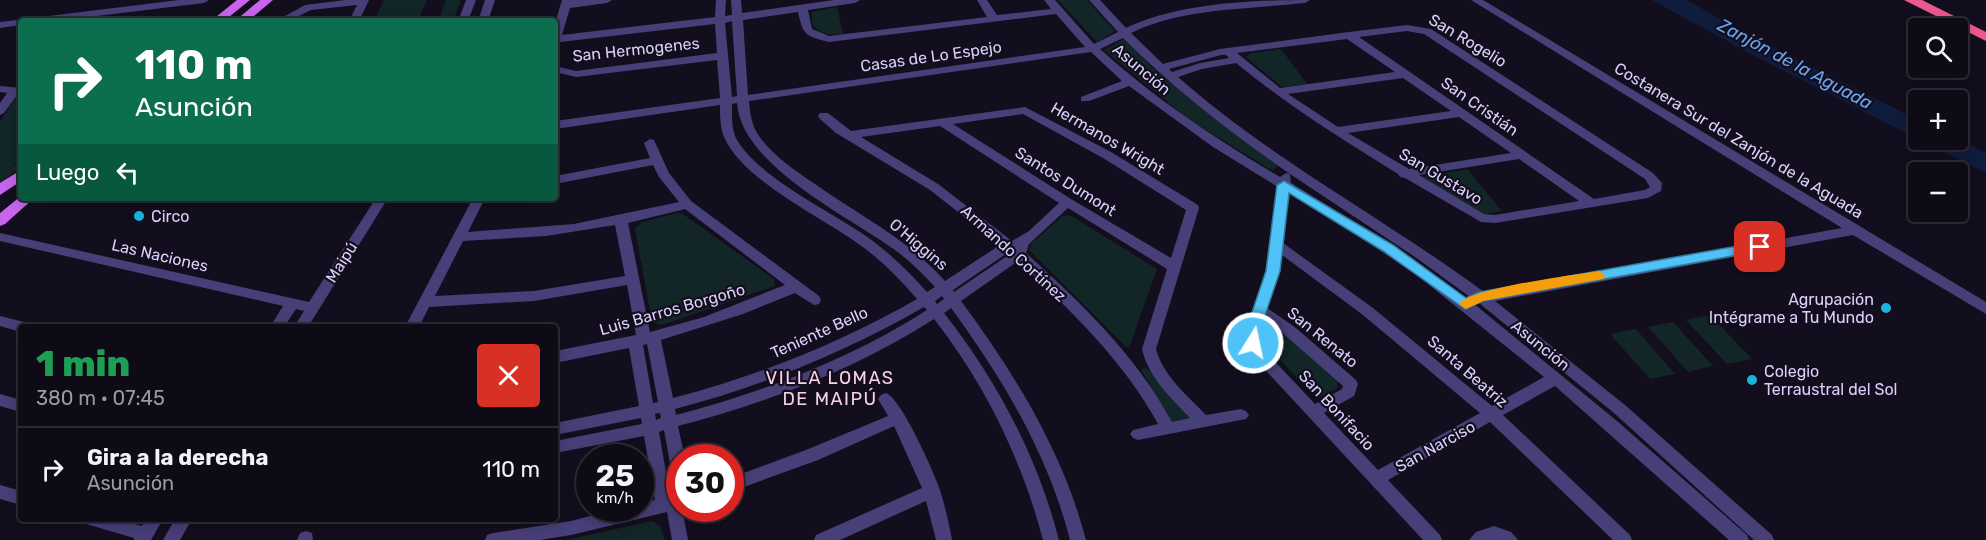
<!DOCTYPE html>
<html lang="es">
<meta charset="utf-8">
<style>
:root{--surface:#0e0a16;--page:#1c1823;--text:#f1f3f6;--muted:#9b9aa1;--line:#2e2b35}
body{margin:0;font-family:Rubik,sans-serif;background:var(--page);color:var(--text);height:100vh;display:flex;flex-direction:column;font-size:22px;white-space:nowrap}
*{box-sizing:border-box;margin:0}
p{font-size:20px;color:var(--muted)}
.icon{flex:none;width:33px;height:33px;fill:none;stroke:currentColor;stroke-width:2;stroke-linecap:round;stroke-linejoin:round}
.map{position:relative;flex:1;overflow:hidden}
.side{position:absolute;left:18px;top:324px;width:540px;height:198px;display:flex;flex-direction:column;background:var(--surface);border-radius:6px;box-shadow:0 3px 15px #0003,0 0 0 2px var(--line)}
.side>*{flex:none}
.top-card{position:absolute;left:18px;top:18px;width:540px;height:183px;border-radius:6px;box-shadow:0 3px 15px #0003,0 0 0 2px var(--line);background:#0b6e4f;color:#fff;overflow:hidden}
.tools{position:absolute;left:1908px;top:18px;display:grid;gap:12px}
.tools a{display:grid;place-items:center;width:60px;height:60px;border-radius:6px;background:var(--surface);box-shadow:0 3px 15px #0003,0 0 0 2px var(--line);font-size:30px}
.speed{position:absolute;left:576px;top:444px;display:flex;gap:12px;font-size:30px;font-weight:700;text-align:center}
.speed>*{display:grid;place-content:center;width:78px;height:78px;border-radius:50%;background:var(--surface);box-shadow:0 3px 15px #0003,0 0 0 2px var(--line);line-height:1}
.speed small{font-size:15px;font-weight:400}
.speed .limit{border:9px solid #d22;background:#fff;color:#111}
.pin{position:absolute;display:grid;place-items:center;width:51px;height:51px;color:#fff;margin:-26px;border-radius:12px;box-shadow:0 3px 9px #0006}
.me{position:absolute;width:66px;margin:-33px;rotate:10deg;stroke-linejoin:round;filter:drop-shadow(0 0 4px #0008)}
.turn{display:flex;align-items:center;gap:21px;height:126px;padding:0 18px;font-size:27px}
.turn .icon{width:78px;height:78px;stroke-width:2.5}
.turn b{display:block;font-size:42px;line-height:51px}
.then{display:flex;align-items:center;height:57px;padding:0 18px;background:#0003;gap:12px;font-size:22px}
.round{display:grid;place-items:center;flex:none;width:63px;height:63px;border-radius:6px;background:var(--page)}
.head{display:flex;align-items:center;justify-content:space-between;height:102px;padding:0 18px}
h1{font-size:36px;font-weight:800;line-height:45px;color:#1e9e55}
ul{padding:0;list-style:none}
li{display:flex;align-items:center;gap:18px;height:84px;padding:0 18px;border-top:2px solid var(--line)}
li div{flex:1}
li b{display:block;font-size:22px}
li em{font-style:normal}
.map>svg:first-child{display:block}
</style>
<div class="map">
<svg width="1986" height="540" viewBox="0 0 1986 540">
<rect width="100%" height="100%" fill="#130e1d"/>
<g fill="#122527">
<polygon points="384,0 427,0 419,18 374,21"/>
<polygon points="446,0 461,0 453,21 438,21"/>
<polygon points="1058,0 1087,0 1115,31 1097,42"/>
<path d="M837,7l6,27c-17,2 -34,-1 -31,-22z"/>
<polygon points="1124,39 1153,68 1278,166 1273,171 1187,118 1104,50"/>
<polygon points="1281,49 1307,84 1282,87 1246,57 1251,53"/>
<polygon points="21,95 21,158 14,164 21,167 0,184 0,122 17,96"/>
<polygon points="1467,169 1502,211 1484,214 1422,177"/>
<polygon points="677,213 683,214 774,279 775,286 671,322 661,325 652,322 635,229 642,222"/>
<polygon points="1070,215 1157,269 1129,348 1125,346 1029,250 1031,244 1062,216"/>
<polygon points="1710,315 1752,359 1727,364 1686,320"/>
<polygon points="1673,322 1713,366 1688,372 1648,327"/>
<polygon points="1267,324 1291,338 1338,378 1337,388 1317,399 1267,346 1264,338"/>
<polygon points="1636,329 1675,374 1650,379 1610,334"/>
<polygon points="1146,367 1192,419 1172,422 1141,370"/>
<polygon points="652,521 660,526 665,540 566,540"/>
</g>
<g fill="#101c3b">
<polygon points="1652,0 1687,0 1744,33 1918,120 1918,139 1743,50"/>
<polygon points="1958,139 1986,153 1986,173 1920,140"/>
</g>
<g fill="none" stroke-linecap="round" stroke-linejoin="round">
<g fill="#473f77" fill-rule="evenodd">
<polygon points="179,0 209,0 204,3 56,21 21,21 21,25 0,28 0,22"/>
<polygon points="345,0 369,0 359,21 349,21 357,5 311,10 289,21 276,21 305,5"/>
<polygon points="466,0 476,0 468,21 458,21"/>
<polygon points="485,0 495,0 488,21 478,21"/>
<path d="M562,0h50l-5,3 -37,5 -8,27 153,-18 1,-17h10l-1,16 7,-1 -1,-15h10l1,13 92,-13h26l-5,3 -47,7 4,19 17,7 158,-19 -10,-17h10l10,15 54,-6 -7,-9h11l39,44 24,-12 -29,-32h11l26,28c52,-25 127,-28 184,-28l-5,3c-55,6 -124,5 -174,30l32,31 57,-15 129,-17 58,-7 24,4 222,144 9,10 -1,8 -13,7 -153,25 -14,-1 -76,-44 -5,-1 -2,-3c-56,-35 -111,-69 -162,-111l-34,6 -24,8c94,83 206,141 306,215l358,-64 -371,-228h12l503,302v12l-133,-79 -358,66 130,104 147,130 2,5h-20l-140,-127 -135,-110h-6l144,118 130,114 2,5h-20l-174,-154 -52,29 127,120 2,5h-19l-123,-118 -102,58 52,55 2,5h-19l-167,-180 -10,-17 -1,-10 21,-62 12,-84 -65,-40 -84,-61 -40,15h-8v-4l41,-16 -31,-29 -342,49c1,13 3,25 10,35 14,19 34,33 53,46 45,32 96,57 133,99l55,-36 -70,-55 -94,-57 -16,-14 -2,-3 2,-3h8l23,18 174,-24 86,45 87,53 1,3 -43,141c7,27 32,47 50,66l35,-6 5,2 3,4 -3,4 -108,21 -5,-2 -3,-4 3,-4 25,-6c-34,-63 -88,-114 -140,-163l-57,40c54,73 102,151 125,239h-16c-22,-86 -67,-161 -119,-232l-7,5c53,67 94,145 115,227h-16c-21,-80 -58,-156 -109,-221 -78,50 -167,84 -256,107l7,32h-5v23l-6,-2 -2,-5 -8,-44 -5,2 11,64 10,-2v14h2l6,32h-16l-5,-28 -96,23 -31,5h-55l2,-5 6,-2 78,-12 50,-13h19v-4l15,-4 -11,-64 -89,17v-12l87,-17 -1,-6 -86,17v-12l84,-17 -10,-58 -74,15v-12l81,-16 -9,-50 -93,16 -105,6 -10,20h-14l68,-129h12l-17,34 106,-8 105,-22 -20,-25 -6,-12 -98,19v-8l95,-18 -6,-15 6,-4 4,1 15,33 22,28 128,95 2,4 -2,4 -5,1 -19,-12 -52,21 -82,26 12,58c85,-22 167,-55 244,-99 -17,-20 -36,-39 -57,-54 -38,-28 -117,-64 -136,-108 -4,-10 -4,-21 -4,-32l-165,24v-8l165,-23 -3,-38 -141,17 -21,-5v-6l21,5 141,-18 -2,-29 -155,18 -5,2v-21zM798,12c5,23 7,24 31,30l227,-28 29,33 -337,48 -5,-75zM732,21l5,75 -5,1 -7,-74zM1407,31l17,3 221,145 5,8 -5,3 -51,9 -235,-162zM1123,38c51,51 108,95 167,136l-4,-1 -6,4c-64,-38 -125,-78 -180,-128zM1347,39l48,33 -115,16 -43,-35zM1221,55h5l3,3 -29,5 -28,9 -3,-3zM1403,78l48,33 -113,16 -50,-33zM737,103c4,62 111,113 158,147 15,11 28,24 40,37l-8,5c-18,-20 -38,-40 -61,-56 -38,-26 -105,-57 -129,-96 -6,-11 -5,-24 -5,-36zM1023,114l80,44 83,52 -15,48 -100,-59 -118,-75zM1459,117l52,36 -102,16 -61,-36zM940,126l119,77 -30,28 -17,10 -74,-57 -77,-47zM1519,159l60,42 -84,14 -11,-1 -65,-39zM1290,174l125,83 55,40v4l-58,-43 -121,-75zM1290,194l66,40 62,42 126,101 -52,29 -119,-98 -90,-65zM1068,208l99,61 -25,80c6,28 29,49 48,69l-18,4c-36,-67 -91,-119 -146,-169l3,-9zM685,209l100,76 -81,32 -54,15 -22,-109zM615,225l10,51 -91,15 -99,5 28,-55 83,-5zM1009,252l1,2 -56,38 -1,-2zM1282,255l81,60 117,98 -102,57 -54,-57 30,-17 4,-12 -2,-4 -60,-52 -29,-20 13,-37zM942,296l2,3 -7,5 -2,-3zM924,307l3,3c-76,49 -164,82 -251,105l-1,-6c87,-23 171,-57 249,-102zM1264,320l22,16 57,50 -1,3 -27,15 -49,-52c-8,-12 -7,-19 -2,-32zM647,344l11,58 -5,1 -10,-58zM660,413l1,5 -5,2 -1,-6z"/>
<polygon points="0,86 21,88 21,94 18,94 4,113 0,115 0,103 7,93 0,92"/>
<polygon points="376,198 388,198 308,327 294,327 304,311 296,309 284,327 270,327 283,306 0,241 0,233 309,302"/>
<polygon points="0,316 28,323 30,327 21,327 21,332 0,326"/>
<path d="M886,393c15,5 48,79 54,97 5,16 9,33 12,50h-16l-10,-39 -86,39h-26l2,-5 106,-47 -28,-62 -76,34 -88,32v-14l76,-28 82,-34 -10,-17 3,-4z"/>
<polygon points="0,394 21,400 21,412 0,406"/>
<polygon points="0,485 21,491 21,505 0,499"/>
<polygon points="84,519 118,519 142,526 146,519 163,519 151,540 134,540 134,538 86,524"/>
<polygon points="175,519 192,519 180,540 163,540"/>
<polygon points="1494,526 1511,532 1518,540 1469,540 1476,532"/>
<polygon points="306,531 312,533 313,540 297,540 300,533"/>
</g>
<g fill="#c864ed" fill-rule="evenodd">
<polygon points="237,0 250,0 224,21 211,21"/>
<polygon points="260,0 273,0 248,21 235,21"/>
<polygon points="21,170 21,181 0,195 0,183"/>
<polygon points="21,196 21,198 34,198 5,224 0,226 0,213"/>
</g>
<polygon fill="#ec5990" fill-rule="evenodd" points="1904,0 1922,0 1986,32 1986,41"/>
</g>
<polygon fill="#4fc3f7" stroke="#337fa1" stroke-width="1.5" points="1284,181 1393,245 1466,298 1480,292 1760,242 1767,247 1760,251 1483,301 1465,309 1383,251 1289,193 1280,271 1259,333 1261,343 1258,347 1248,347 1245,333 1266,271 1277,185"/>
<path fill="#f59e0b" d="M1599,271l7,5 -3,3 -120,22 -17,8 -7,-5c10,-16 116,-29 140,-33z"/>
<g fill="#1ab4dc" stroke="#130e1d" stroke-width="2">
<circle cx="139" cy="216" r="6"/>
<circle cx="1886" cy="308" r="6"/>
<circle cx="1752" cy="380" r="6"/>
</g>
<g text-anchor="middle" stroke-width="4.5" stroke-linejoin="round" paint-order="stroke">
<g font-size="16" fill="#dad0fa" stroke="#130e1d">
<text transform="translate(1468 40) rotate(31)" y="6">San Rogelio</text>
<text transform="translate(636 49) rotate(-6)" y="6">San Hermogenes</text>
<text transform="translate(931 56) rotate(-8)" y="6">Casas de Lo Espejo</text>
<text transform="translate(1142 69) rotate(40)" y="6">Asunción</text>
<text transform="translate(1480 106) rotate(35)" y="6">San Cristián</text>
<text transform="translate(1108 138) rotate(30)" y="6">Hermanos Wright</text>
<text transform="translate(1739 140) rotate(31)" y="6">Costanera Sur del Zanjón de la Aguada</text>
<text transform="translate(1441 176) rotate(31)" y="6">San Gustavo</text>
<text transform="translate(1066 181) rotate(32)" y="6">Santos Dumont</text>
<text transform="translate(919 244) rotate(40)" y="6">O'Higgins</text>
<text transform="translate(1014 253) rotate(42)" y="6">Armando Cortínez</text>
<text transform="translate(160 255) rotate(13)" y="6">Las Naciones</text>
<text transform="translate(341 262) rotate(-58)" y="6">Maipú</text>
<text transform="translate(672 309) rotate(-16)" y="6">Luis Barros Borgoño</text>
<text transform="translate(819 332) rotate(-24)" y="6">Teniente Bello</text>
<text transform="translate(1323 337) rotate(39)" y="6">San Renato</text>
<text transform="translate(1541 345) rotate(39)" y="6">Asunción</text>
<text transform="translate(1468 371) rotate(41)" y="6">Santa Beatriz</text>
<text transform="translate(1337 410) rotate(47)" y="6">San Bonifacio</text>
<text transform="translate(1435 446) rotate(-29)" y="6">San Narciso</text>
</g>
<g font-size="16" fill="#dad0fa" stroke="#130e1d" text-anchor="start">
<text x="151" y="222">Circo</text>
<text x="1874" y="305" text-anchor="end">Agrupación<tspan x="1874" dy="18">Intégrame a Tu Mundo</tspan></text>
<text x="1764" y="377">Colegio<tspan x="1764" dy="18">Terraustral del Sol</tspan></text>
</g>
<g font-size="18" font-style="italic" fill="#6aa3ee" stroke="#130e1d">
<text transform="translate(1795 64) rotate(28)" y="6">Zanjón de la Aguada</text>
</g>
<g font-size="18" letter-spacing="1.5" fill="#fad2e7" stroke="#130e1d">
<text x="830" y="384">VILLA LOMAS<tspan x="830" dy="21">DE MAIPÚ</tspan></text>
</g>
</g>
</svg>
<div class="tools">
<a><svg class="icon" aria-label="search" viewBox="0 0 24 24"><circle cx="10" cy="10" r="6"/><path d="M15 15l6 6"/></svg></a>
<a>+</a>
<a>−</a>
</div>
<div class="speed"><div>25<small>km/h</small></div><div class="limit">30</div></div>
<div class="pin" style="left:1760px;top:247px;background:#d93025"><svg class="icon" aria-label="arrive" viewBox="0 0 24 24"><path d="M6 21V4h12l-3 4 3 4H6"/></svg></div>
<svg class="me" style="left:1253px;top:343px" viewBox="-20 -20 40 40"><circle r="17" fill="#4fc3f7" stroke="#fff" stroke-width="3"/><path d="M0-11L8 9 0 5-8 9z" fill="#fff"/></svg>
<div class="top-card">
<div class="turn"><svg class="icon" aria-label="right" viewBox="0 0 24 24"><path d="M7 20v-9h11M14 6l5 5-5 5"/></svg><div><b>110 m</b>Asunción</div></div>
<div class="then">Luego<svg class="icon" aria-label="left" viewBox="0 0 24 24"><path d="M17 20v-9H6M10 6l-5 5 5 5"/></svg></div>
</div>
<section class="side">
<div class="head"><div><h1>1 min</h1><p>380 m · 07:45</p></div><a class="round" style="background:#d93025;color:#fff"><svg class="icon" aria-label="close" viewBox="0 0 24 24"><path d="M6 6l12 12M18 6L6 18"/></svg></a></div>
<ul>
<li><svg class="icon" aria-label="right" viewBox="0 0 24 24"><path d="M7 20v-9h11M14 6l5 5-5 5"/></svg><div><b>Gira a la derecha</b><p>Asunción</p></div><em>110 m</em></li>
</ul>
</section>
</div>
